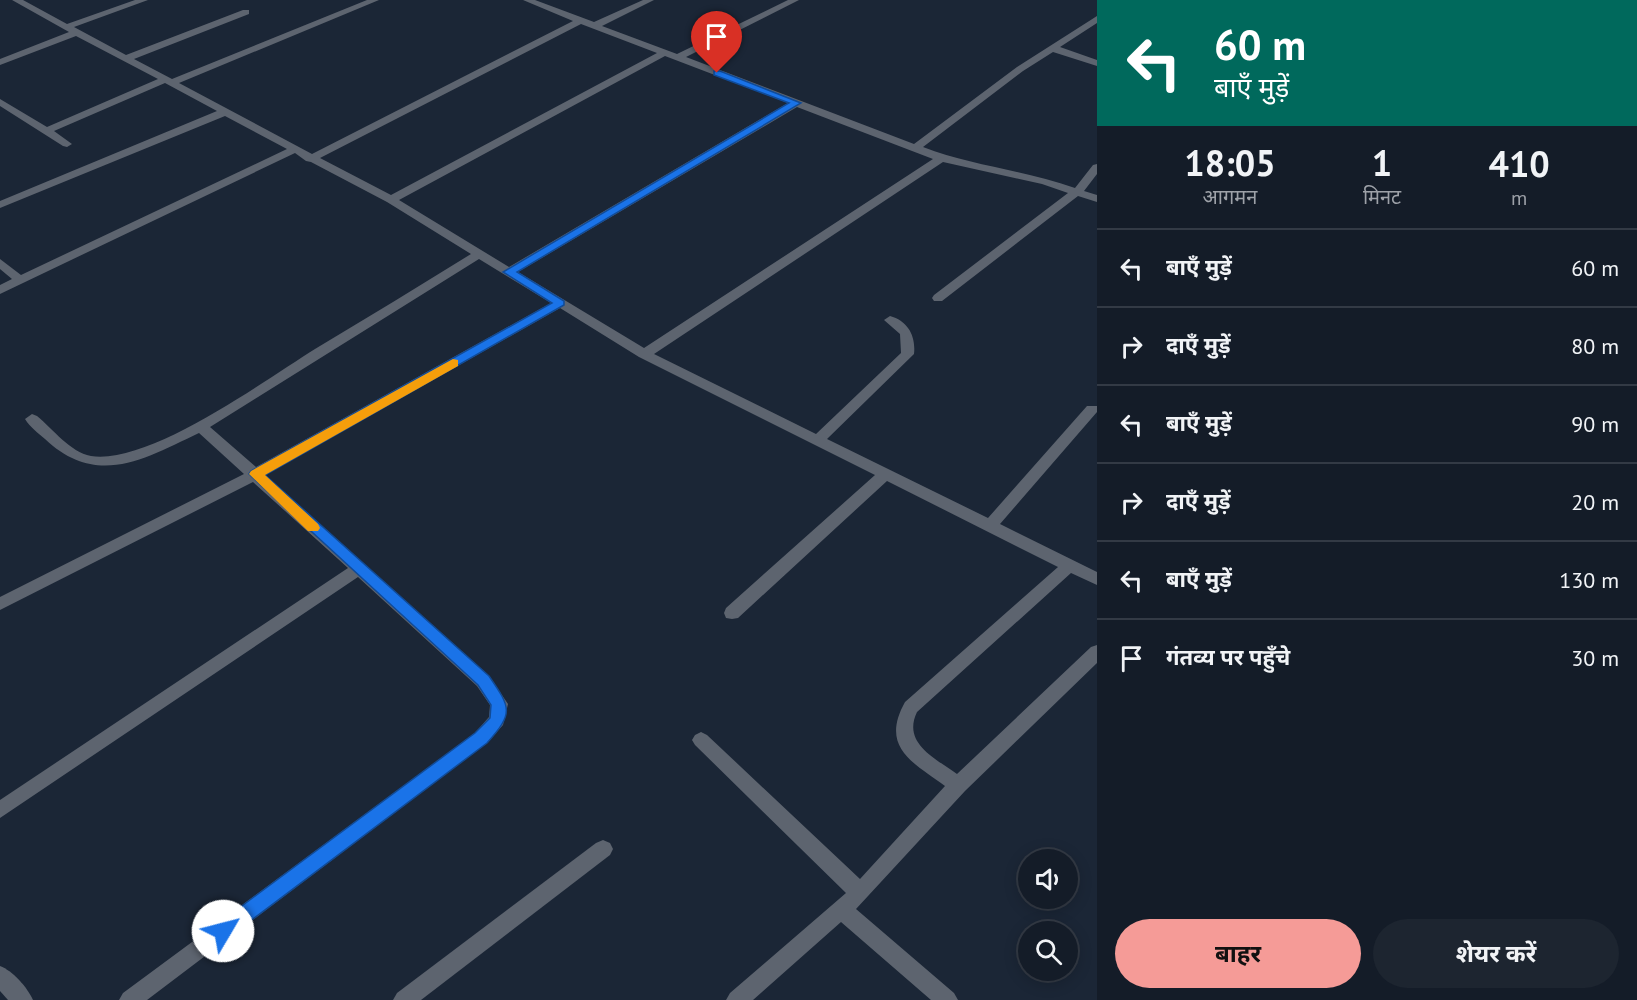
<!DOCTYPE html>
<html lang="hi">
<meta charset="utf-8">
<style>
:root{--surface:#141c28;--page:#1d2530;--text:#f1f3f6;--muted:#9da1a8;--line:#333a45;--accent:#f59b97}
body{margin:0;font-family:"PT Sans","Noto Sans Devanagari",sans-serif;background:var(--page);color:var(--text);height:100vh;display:flex;flex-direction:column;font-size:22px;white-space:nowrap}
*{box-sizing:border-box;margin:0}
p{font-size:20px;color:var(--muted)}
.icon{flex:none;width:33px;height:33px;fill:none;stroke:currentColor;stroke-width:2;stroke-linecap:round;stroke-linejoin:round}
.map{position:relative;flex:1;overflow:hidden}
.panel{display:flex;flex-direction:column;background:var(--surface);width:540px}
.panel>*{flex:none}
.top-card{background:#00695c;color:#fff;overflow:hidden}
.tools{position:absolute;left:1018px;top:849px;display:grid;gap:12px}
.tools a{display:grid;place-items:center;width:60px;height:60px;border-radius:50%;background:var(--surface);box-shadow:0 3px 15px #0003,0 0 0 2px var(--line);font-size:30px}
.pin{position:absolute;display:grid;place-items:center;width:51px;height:51px;color:#fff;margin:-62px -26px;border-radius:50% 50% 50% 0;rotate:-45deg;box-shadow:0 0 6px #0007}
.pin .icon{rotate:45deg}
.me{position:absolute;width:66px;margin:-33px;rotate:53deg;stroke-linejoin:round;filter:drop-shadow(0 0 4px #0008)}
.turn{display:flex;align-items:center;gap:21px;height:126px;padding:0 18px;font-size:27px}
.turn .icon{width:78px;height:78px;stroke-width:2.5}
.turn b{display:block;font-size:42px;line-height:51px}
.eta{display:flex;justify-content:space-evenly;align-items:center;height:102px;text-align:center}
.eta b{font-size:36px;font-weight:700;line-height:42px}
.primary-button{display:flex;gap:12px;margin-top:auto;padding:12px 18px}
.primary-button a{flex:1;height:69px;border-radius:36px;background:var(--accent);color:#111;font-size:24px;font-weight:700;line-height:69px;text-align:center}
.primary-button a+a{background:var(--page);color:var(--text)}
ul{padding:0;list-style:none}
li{display:flex;align-items:center;gap:18px;height:78px;padding:0 18px;border-top:2px solid var(--line)}
li div{flex:1}
li b{display:block;font-size:22px}
li em{font-style:normal}
main{display:flex;flex:1;min-height:0}
.map>svg:first-child{display:block}
</style>
<main>
<div class="map">
<svg width="1097" height="1000" viewBox="0 0 1097 1000">
<rect width="100%" height="100%" fill="#1b2636"/>
<g fill="none" stroke-linecap="round" stroke-linejoin="round">
<g fill="#5d646f" fill-rule="evenodd">
<path d="M12,0h11l44,24 68,-24h13l-74,27 52,28 117,-45h6v4l-115,45 38,20 195,-79h12l-200,83 133,71 261,-133 -50,-21h12l59,22 49,-22h11l-52,26 75,28 111,-54h11l-113,57 228,87 103,-77 80,-51v7l-37,24 37,13v6l-44,-14 -30,19 -100,76c49,19 102,23 152,41l18,-23 4,-1v10l-13,17 13,4v7l-19,-6 -136,105h-8l-2,-3 2,-3 134,-102 -26,-9 -99,-22 -289,192 162,80 85,-81 -1,-19 -16,-14 6,-4c18,5 26,20 24,38l-87,85 161,79 99,-112h10v6l-97,112 97,48v13l-26,-12 -154,139c-15,31 18,46 40,62l134,-127 6,-2v18l-132,128 -109,118 98,84 4,7h-27l-90,-78 -88,78h-27l4,-7 116,-100 -151,-148 -3,-5 3,-5 6,-3 6,3 153,144 85,-93c-33,-24 -65,-39 -40,-84l153,-135 -171,-86 -149,137 -6,1 -6,-1 -2,-5 2,-5 149,-133 -236,-118 -79,-49 -295,167 224,201 19,28 -5,21 -16,18 -340,257h-28l4,-7 352,-260 14,-16 1,-12 -13,-19 -119,-109 -358,241v-18l348,-232 -95,-86 -253,128v-13l244,-123 -45,-41c-55,26 -102,55 -154,6 -7,-6 -15,-12 -20,-20l7,-5 5,2c16,13 33,36 54,40 59,9 174,-76 224,-107 52,-31 104,-63 156,-95l-84,-52 -76,-40 -5,-1 -11,-8 -295,141v-9l12,-6 -12,-10v-10l21,16 266,-126 -62,-33 -225,92v-7l217,-90 -52,-28 -111,48 18,13 -5,3 -4,-1 -63,-40v-7l47,28 111,-48 -82,-43 -76,29v-6l69,-27zM581,24l76,29 -266,142 -71,-37zM665,56l123,47 -279,164 -110,-67zM797,107l136,52 -289,189 -126,-76zM479,259l72,44 -295,164 -46,-40z"/>
<polygon points="603,840 610,843 613,849 610,855 421,1000 393,1000 397,993 596,843"/>
<path d="M0,966c13,5 27,21 33,34h-25l-8,-9z"/>
</g>
</g>
<path fill="#1a73e8" stroke="#114b97" stroke-width="1.5" d="M714,71h6l81,32 -284,169 47,29v4l-299,170 224,201c22,32 25,37 -2,67l-258,194 -6,3 -7,-3 -3,-6 3,-6 259,-192 15,-15 1,-13 -13,-20 -229,-211 2,-3 301,-168 -49,-31 286,-169 -75,-28z"/>
<polygon fill="#f59e0b" points="453,359 458,360 458,366 265,475 318,524 320,528 318,531 308,531 249,474 251,471"/>
</svg>
<div class="tools">
<a><svg class="icon" aria-label="sound" viewBox="0 0 24 24"><path d="M4 9h4l5-4v14l-5-4H4zM17 9q2 3 0 6"/></svg></a>
<a><svg class="icon" aria-label="search" viewBox="0 0 24 24"><circle cx="10" cy="10" r="6"/><path d="M15 15l6 6"/></svg></a>
</div>
<div class="pin" style="left:717px;top:73px;background:#d93025"><svg class="icon" aria-label="arrive" viewBox="0 0 24 24"><path d="M6 21V4h12l-3 4 3 4H6"/></svg></div>
<svg class="me" style="left:223px;top:931px" viewBox="-20 -20 40 40"><circle r="19" fill="#fff"/><path d="M0-13L10 11 0 6-10 11z" fill="#1a73e8"/></svg>
</div>
<section class="panel">
<div class="top-card">
<div class="turn"><svg class="icon" aria-label="left" viewBox="0 0 24 24"><path d="M17 20v-9H6M10 6l-5 5 5 5"/></svg><div><b>60 m</b>बाएँ मुड़ें</div></div>
</div>
<div class="eta">
<div><b>18:05</b><p>आगमन</p></div>
<div><b>1</b><p>मिनट</p></div>
<div><b>410</b><p>m</p></div>
</div>
<ul>
<li><svg class="icon" aria-label="left" viewBox="0 0 24 24"><path d="M17 20v-9H6M10 6l-5 5 5 5"/></svg><div><b>बाएँ मुड़ें</b></div><em>60 m</em></li>
<li><svg class="icon" aria-label="right" viewBox="0 0 24 24"><path d="M7 20v-9h11M14 6l5 5-5 5"/></svg><div><b>दाएँ मुड़ें</b></div><em>80 m</em></li>
<li><svg class="icon" aria-label="left" viewBox="0 0 24 24"><path d="M17 20v-9H6M10 6l-5 5 5 5"/></svg><div><b>बाएँ मुड़ें</b></div><em>90 m</em></li>
<li><svg class="icon" aria-label="right" viewBox="0 0 24 24"><path d="M7 20v-9h11M14 6l5 5-5 5"/></svg><div><b>दाएँ मुड़ें</b></div><em>20 m</em></li>
<li><svg class="icon" aria-label="left" viewBox="0 0 24 24"><path d="M17 20v-9H6M10 6l-5 5 5 5"/></svg><div><b>बाएँ मुड़ें</b></div><em>130 m</em></li>
<li><svg class="icon" aria-label="arrive" viewBox="0 0 24 24"><path d="M6 21V4h12l-3 4 3 4H6"/></svg><div><b>गंतव्य पर पहुँचे</b></div><em>30 m</em></li>
</ul>
<div class="primary-button"><a>बाहर</a><a>शेयर करें</a></div>
</section>
</main>
